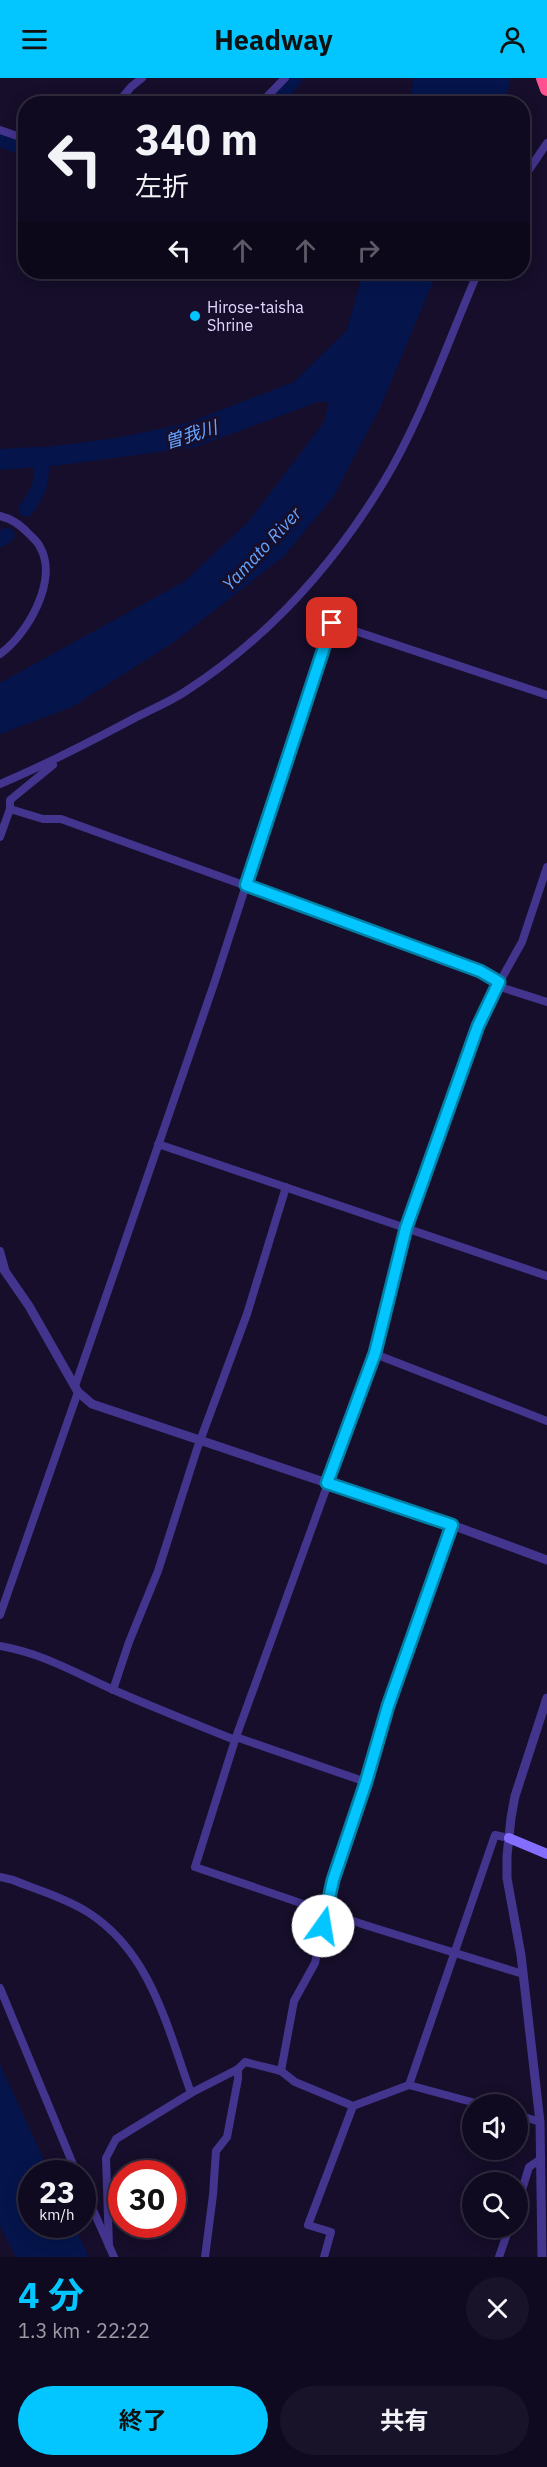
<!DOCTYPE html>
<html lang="ja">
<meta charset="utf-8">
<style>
:root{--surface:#100a20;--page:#191329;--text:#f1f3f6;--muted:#9c9aa5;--line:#302b3e;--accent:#03c5ff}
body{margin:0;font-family:"IBM Plex Sans","Noto Sans JP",sans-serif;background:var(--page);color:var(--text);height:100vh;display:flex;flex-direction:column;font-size:22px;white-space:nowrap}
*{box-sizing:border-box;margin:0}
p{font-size:20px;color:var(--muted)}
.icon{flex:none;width:33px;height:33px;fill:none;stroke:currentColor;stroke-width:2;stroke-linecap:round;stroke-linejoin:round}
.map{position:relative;height:2179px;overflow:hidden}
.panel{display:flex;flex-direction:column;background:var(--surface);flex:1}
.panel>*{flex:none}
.top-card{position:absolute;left:18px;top:18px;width:512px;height:183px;border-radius:24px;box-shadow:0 3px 15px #0003,0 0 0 2px var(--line);background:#100a20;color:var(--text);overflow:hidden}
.tools{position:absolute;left:462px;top:2016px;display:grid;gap:12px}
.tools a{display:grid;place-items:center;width:66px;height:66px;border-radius:50%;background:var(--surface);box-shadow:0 3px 15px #0003,0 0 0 2px var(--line);font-size:30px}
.speed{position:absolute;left:18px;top:2082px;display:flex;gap:12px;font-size:30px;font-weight:700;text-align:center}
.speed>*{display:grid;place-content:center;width:78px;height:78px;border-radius:50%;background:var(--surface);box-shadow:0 3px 15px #0003,0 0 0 2px var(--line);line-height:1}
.speed small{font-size:15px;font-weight:400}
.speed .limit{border:9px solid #d22;background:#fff;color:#111}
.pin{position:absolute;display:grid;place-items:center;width:51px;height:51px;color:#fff;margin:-26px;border-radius:12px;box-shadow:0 3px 9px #0006}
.me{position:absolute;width:66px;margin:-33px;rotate:13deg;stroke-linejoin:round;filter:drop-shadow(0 0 4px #0008)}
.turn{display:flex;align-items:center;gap:21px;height:126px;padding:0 18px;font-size:27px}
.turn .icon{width:78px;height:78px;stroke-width:2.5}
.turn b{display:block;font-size:42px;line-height:51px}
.lanes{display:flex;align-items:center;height:57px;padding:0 18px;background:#0003;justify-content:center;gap:30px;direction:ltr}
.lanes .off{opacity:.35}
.round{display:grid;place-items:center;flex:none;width:63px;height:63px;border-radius:32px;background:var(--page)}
.summary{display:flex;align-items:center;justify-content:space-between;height:102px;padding:0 18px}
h1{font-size:36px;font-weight:700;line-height:45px;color:var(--accent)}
.action{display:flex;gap:12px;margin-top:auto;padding:12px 18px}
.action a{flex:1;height:69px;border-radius:36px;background:var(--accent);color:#111;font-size:24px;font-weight:700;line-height:69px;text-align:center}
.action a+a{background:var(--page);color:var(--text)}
header{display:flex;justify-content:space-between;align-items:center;height:78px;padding:0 18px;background:var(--accent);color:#111;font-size:27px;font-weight:700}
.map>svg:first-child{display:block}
</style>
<header><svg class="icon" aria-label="menu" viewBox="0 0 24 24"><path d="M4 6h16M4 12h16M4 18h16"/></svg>Headway<svg class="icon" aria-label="person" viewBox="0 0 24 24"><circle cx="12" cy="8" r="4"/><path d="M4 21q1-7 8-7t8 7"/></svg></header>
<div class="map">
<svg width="547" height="2179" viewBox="0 0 547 2179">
<rect width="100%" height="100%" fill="#160e2a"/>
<g fill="#05154c">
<polygon points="413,0 509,0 509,9 503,25 411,25"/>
<polygon points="363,194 437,194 380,330 333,419 284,478 174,564 72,629 0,656 0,605 185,503 248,444 324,344 329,324 318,324 196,369 61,387 0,392 0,371 55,368 117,360 187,345 294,304 347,252"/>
<polygon points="0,1986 50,2095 32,2096 32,2146 74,2147 89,2179 16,2179 0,2148"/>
</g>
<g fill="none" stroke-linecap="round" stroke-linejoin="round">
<g stroke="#05154c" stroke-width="15">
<polyline points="274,26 295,0"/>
<polyline points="0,61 26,71"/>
<path d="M26,431c16,-22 15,-25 16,-52"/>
<polyline points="0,462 7,457"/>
</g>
<g stroke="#43348e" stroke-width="8">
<polyline points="117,26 131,9 142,0"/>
<polyline points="260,26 285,0"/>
<polyline points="0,52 26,61"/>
<polyline points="522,102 547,65"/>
<path d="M0,438c12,3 19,8 28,17 4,4 10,9 12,14 19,33 -13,88 -40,107"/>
<path d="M0,706c45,-19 88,-41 131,-64 17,-9 36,-17 52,-27 83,-53 149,-126 200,-210 39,-64 65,-142 95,-211"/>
<polyline points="10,731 43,741 61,741 481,893 499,904"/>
<polyline points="0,759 10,731 10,722 53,687"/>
<polyline points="497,908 547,924"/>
<polyline points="158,1066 547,1198"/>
<polyline points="0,1173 5,1191"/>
<polyline points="375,1276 547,1343"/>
<polyline points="75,1308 215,903 331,545 547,617"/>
<polyline points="0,1537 78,1314"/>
<path d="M0,1568c45,8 75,27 116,45 39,17 79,33 119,49"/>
<polyline points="113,1612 129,1564 158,1493 197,1371 247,1236 286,1109"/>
<polyline points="236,1659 366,1704"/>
<path d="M0,1799l13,3c24,10 53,18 76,33 62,40 78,114 102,180"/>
<polyline points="523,1896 365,1847 195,1789 236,1659 375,1276 406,1150 484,932 522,864 547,789"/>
<polyline points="0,1910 77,2096"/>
<polyline points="281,1993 294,1923 315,1885 333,1802 366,1704 388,1628 452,1447"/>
<polyline points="409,2007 495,1757 509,1760"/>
<polyline points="518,2037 540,2044"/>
<polyline points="82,2107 114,2179"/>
<polyline points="518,2125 529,2089 541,2081"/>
<polyline points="109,2168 106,2080 116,2061 191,2015 238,1991 245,1984 281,1993 295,2004 353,2028 409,2007 479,2026"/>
<polyline points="205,2179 213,2117 216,2073 227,2059 238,2001 238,1991"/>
<polyline points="324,2179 331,2154 308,2147 353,2028"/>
<polyline points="499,2179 509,2150"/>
</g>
<g stroke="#43348e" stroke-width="9">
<polyline points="0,1186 29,1228 78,1314 92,1326 452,1447 547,1482"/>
<polyline points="542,2179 540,2044 521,1877 507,1800 507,1778 511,1740 515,1718 547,1620"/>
</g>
<polyline stroke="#846eff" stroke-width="10" points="509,1760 547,1776"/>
<polyline stroke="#ff528e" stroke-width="14" points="543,0 547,11"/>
</g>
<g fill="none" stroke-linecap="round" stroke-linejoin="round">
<defs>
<polyline id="route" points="323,1848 333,1802 366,1704 388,1628 452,1447 327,1405 375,1275 406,1150 478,948 499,904 480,893 246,807 332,545"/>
</defs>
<use href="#route" stroke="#0280a6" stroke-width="15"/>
<use href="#route" stroke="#03c5ff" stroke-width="10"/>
</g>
<circle fill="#03c5ff" stroke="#160e2a" stroke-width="2" cx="195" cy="238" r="6"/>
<g text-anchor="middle" stroke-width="6" stroke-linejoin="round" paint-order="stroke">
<g font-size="16" fill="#e1d7ff" stroke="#160e2a" text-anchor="start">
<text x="207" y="235">Hirose-taisha<tspan x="207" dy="18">Shrine</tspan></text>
</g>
<g font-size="18" font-style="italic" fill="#65a4ff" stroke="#160e2a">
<text transform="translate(191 357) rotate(-17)" y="6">曽我川</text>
<text transform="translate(262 471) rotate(-47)" y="6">Yamato River</text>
</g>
</g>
</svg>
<div class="tools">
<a><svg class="icon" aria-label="sound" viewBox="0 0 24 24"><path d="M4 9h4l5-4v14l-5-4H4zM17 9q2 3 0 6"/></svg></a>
<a><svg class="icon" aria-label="search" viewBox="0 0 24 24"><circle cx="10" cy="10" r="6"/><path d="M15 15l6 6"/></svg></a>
</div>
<div class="speed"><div>23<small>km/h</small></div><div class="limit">30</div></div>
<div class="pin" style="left:332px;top:545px;background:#d93025"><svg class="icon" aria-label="arrive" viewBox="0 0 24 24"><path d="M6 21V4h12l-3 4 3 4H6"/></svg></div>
<svg class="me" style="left:323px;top:1848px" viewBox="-20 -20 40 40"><circle r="19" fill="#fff"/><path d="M0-13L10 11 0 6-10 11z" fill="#03c5ff"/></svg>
<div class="top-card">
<div class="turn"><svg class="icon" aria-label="left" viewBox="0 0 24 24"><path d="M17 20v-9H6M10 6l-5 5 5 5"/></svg><div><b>340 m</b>左折</div></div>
<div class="lanes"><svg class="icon" aria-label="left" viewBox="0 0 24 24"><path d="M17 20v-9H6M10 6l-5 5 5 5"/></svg><svg class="icon off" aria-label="ahead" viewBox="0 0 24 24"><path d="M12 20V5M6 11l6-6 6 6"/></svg><svg class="icon off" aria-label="ahead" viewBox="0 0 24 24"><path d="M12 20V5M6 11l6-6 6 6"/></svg><svg class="icon off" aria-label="right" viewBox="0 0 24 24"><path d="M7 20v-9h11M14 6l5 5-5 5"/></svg></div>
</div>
</div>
<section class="panel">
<div class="summary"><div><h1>4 分</h1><p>1.3 km · 22:22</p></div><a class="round"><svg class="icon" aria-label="close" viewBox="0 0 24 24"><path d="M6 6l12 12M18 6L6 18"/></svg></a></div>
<div class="action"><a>終了</a><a>共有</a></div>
</section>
